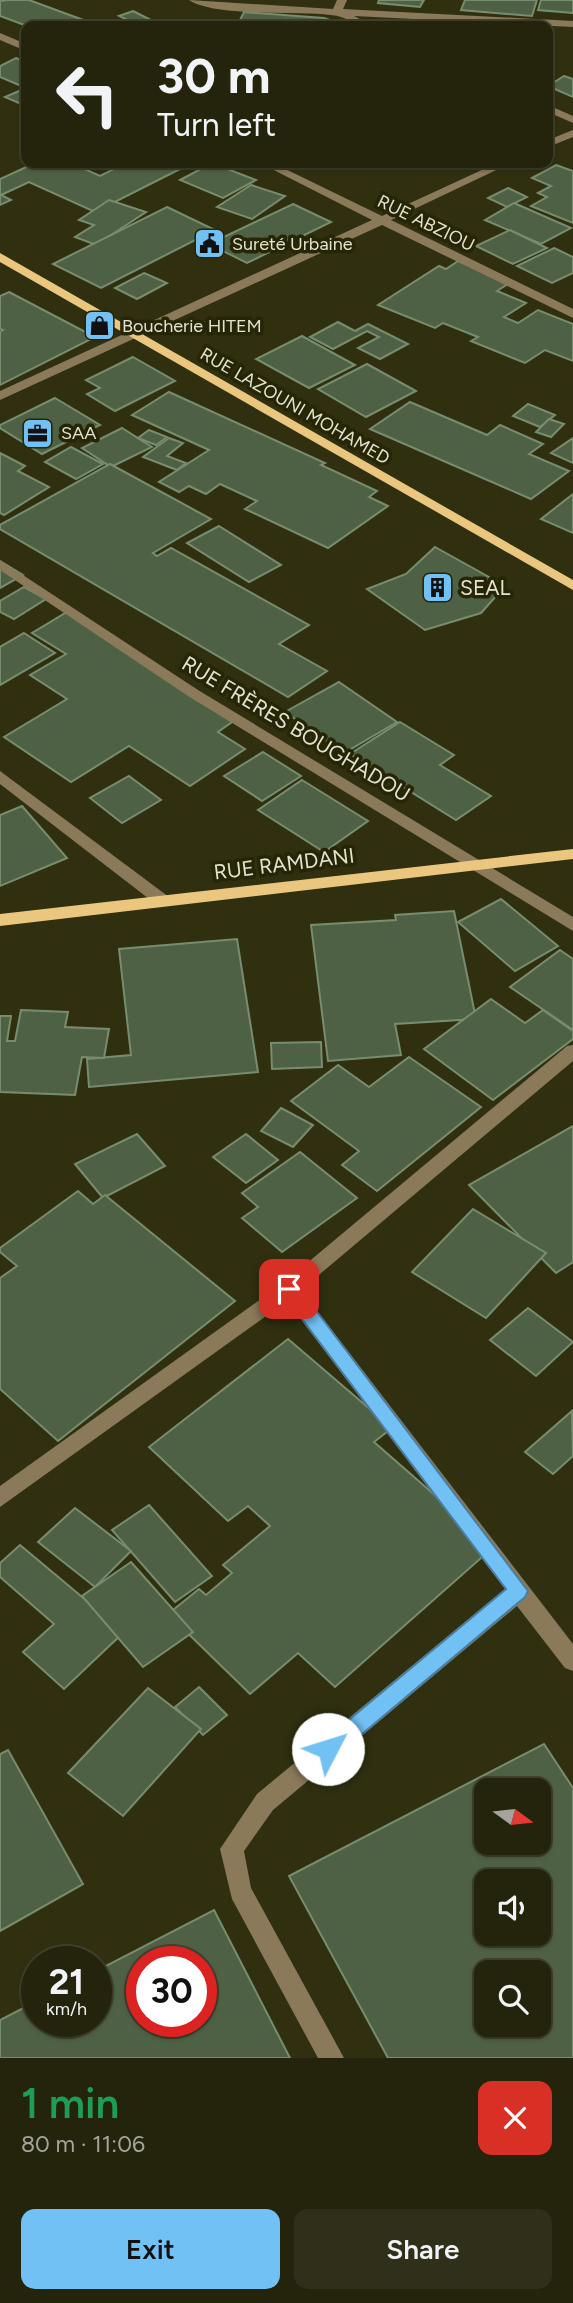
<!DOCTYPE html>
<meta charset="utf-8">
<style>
:root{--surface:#24240c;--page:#30301a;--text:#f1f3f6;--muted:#a3a49d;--line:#41412d;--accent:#72c1f5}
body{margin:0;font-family:Figtree,sans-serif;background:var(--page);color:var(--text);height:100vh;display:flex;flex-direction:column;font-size:26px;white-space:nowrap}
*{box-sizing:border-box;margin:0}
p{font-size:23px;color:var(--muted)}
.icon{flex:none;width:38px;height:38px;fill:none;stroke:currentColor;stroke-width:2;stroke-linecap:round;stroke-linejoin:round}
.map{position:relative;height:2058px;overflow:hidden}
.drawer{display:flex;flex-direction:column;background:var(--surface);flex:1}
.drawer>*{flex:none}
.guide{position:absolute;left:21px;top:21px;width:532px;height:147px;border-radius:14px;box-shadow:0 2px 5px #0004,0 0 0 2px var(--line);background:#24240c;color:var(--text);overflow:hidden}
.needle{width:46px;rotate:105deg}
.controls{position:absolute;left:474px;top:1778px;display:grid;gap:14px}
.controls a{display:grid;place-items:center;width:77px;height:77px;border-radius:14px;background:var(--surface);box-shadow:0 2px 5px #0004,0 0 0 2px var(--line);font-size:35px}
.speed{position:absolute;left:21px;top:1946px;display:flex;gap:14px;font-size:35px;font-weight:700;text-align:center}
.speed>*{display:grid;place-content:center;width:91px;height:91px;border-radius:50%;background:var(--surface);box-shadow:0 2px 5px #0004,0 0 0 2px var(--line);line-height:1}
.speed small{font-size:18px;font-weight:400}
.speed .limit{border:10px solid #d22;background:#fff;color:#111}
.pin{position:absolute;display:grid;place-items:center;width:60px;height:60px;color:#fff;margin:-30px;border-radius:14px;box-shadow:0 4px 10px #0006}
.me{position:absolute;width:77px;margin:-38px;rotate:50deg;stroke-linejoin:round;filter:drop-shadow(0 0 5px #0008)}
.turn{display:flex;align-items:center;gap:24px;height:147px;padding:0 21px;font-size:32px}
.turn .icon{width:91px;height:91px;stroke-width:2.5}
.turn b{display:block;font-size:49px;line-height:60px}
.round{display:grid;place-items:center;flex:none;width:74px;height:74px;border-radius:14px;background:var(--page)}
.headline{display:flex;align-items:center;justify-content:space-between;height:119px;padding:0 21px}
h1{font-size:42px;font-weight:600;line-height:52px;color:#1e9e55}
.cta{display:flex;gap:14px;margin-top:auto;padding:14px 21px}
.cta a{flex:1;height:80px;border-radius:14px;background:var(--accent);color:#111;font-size:28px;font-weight:600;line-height:80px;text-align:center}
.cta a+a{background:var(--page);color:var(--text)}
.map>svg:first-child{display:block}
</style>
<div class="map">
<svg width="573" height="2058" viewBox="0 0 573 2058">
<rect width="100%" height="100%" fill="#303010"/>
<g fill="#4e6145" stroke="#788c6e" stroke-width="2" fill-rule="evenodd">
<polygon points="9,0 29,0 97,25 27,26 0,16 0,1"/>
<polygon points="379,0 424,0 420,7 378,3"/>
<polygon points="465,0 537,0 532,16 461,10"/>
<polygon points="541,0 573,0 573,13 538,10"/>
<polygon points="133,11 157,23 140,26 119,16"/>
<polygon points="244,12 324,18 348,26 237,26"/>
<polygon points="16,58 26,63 26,102 21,104 5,97 26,88 0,77 0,66"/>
<polygon points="564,76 573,79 573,97 548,86"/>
<polygon points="35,163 71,163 100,176 126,163 192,163 95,212 29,182 1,195 11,200 0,205 0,179"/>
<polygon points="212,163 256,180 223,198 180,180"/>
<polygon points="556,165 573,171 573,223 531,206 547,197 538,193 551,186 532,178"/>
<polygon points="251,185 285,196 252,219 217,207"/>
<polygon points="508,188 527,197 507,207 488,198"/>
<polygon points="109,200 146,212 96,245 75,237 94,225 79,220"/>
<polygon points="514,203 571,228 541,244 485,220"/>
<polygon points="293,204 331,222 247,263 209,244"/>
<polygon points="167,207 215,230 101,288 53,264"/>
<polygon points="510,230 547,248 513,264 476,246"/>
<polygon points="554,248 573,257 573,273 552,283 517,266"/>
<polygon points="458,261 511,282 497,291 526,303 504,317 518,323 538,310 573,324 573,361 545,350 525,363 471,341 478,337 443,323 435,328 378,305 439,266 446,269"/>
<polygon points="144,273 167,283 137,299 115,288"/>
<polygon points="9,292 95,337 0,385 0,332 3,330 0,329 0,296"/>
<polygon points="338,322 355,331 368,324 408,344 380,359 358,348 379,337 367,331 333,349 310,337"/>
<polygon points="302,336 355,365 309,388 256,359"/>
<polygon points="133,357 175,381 115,411 87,394 100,388 86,380"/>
<polygon points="367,364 416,391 366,417 318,389"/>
<polygon points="169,392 325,463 321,465 377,491 369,497 388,506 328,548 245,509 257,501 220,484 206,494 189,486 179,492 159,482 209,450 132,415"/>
<polygon points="55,398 100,425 42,454 0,428 0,425"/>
<polygon points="410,402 487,435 500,425 543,444 529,454 569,471 531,499 370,429"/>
<polygon points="528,404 555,415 540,427 513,416"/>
<polygon points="549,419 564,424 551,437 536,432"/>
<polygon points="122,428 152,447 111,467 82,448"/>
<polygon points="149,430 167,437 156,445 138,438"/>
<polygon points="169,438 183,443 167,456 186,463 177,470 143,457"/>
<polygon points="573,438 573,463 551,453"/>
<polygon points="71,447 103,464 76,479 45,462"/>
<polygon points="0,453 25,466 18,471 49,487 4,515 0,513"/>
<polygon points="110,464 211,519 153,553 157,556 171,548 309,625 279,644 327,671 288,697 0,529 0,525"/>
<polygon points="573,494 573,533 541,519"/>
<polygon points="219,526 281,565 249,582 187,543"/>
<polygon points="435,547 505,586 481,613 425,630 367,589 406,574"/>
<polygon points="0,561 23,575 0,588"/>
<polygon points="24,587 46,599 14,619 0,612 0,601"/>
<polygon points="67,612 232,722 218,732 245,749 190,786 129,746 71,782 4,737 67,699 30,675 66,654 32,633"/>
<polygon points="24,633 55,653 0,685 0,647"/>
<polygon points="339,682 397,722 344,753 285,712"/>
<polygon points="400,722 454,755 440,765 491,796 456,820 350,754"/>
<polygon points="263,752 301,776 262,801 224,776"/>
<polygon points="129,776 161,800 122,823 90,798"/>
<polygon points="302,780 368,821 324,852 258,810"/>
<polygon points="22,806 67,858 0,886 0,815"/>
<polygon points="501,899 558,946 515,971 458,922"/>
<polygon points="454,911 476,1019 395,1024 401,1055 328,1061 311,925 396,920 395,915"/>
<polygon points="237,939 258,1072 89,1087 87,1059 131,1055 119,949"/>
<polygon points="560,950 573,959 573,1030 510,987"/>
<polygon points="491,999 525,1023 543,1010 573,1031 573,1039 493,1100 424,1049"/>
<polygon points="21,1010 68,1012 65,1027 109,1029 104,1058 82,1057 75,1095 0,1092 0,1016 11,1016 7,1041 15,1041"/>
<polygon points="321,1042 322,1067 272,1069 271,1043"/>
<polygon points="409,1057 481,1107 377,1191 342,1165 359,1151 291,1101 338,1065 369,1087"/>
<polygon points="281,1108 313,1125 293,1147 261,1131"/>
<polygon points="573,1126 573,1262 556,1273 469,1185"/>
<polygon points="137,1134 165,1166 103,1198 75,1164"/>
<polygon points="246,1134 278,1160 246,1183 213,1157"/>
<polygon points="300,1152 357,1198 282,1252 242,1218 258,1207 242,1193"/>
<polygon points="78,1191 93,1204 105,1195 235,1301 58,1441 0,1389 0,1278 17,1266 0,1252 0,1248"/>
<polygon points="473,1209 546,1253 486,1318 412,1272"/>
<polygon points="528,1308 573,1342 536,1376 490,1340"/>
<polygon points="288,1339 392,1428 374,1442 461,1518 489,1551 335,1687 298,1653 250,1694 168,1614 199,1589 206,1595 232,1573 223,1565 270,1526 248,1506 228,1521 149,1447"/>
<polygon points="572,1411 573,1456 553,1474 525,1452"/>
<polygon points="149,1505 212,1576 175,1602 112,1530"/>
<polygon points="75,1508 131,1551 95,1587 38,1542"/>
<polygon points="20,1545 124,1632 64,1689 23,1652 54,1624 0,1577 0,1563"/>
<polygon points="131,1562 193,1632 143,1667 82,1596"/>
<polygon points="199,1687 227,1715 203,1735 175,1707"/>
<polygon points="148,1688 201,1729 123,1816 68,1773"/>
<path d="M544,1744l29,44v270h-185l-99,-182zM486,1790h53v53h-53zM486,1881h53v53h-53zM486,1972h53v53h-53z"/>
<polygon points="8,1750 83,1884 0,1931 0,1754"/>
<path d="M214,1910l76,148h-290v-38l37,-19v20h59v-50zM142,1962h59v59h-59z"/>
</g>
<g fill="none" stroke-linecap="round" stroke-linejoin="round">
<g fill="#8b7a59" fill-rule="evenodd">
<path d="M189,0l144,9 4,-9h10l-4,9 230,12v6l-219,-11 19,10c-16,1 -26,-10 -42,-11 -34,-4 -117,2 -142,-15z"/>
<polygon points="0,33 26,44 26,51 0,40"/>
<polygon points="548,105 573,116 573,123 548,112"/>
<polygon points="573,130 573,137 548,147 548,140"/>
<polygon points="260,163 273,163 382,216 497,163 511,163 391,220 573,309 573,318 382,225 0,400 0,391 372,220"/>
<polygon points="0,560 198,690 573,917 573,931 188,696 0,570"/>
<polygon points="0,771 169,897 171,901 169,905 157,905 0,784"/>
<polygon points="573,1045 573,1061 301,1290 573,1644 573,1671 565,1668 517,1606 273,1810 244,1851 251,1888 344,2058 318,2058 232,1899 220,1849 257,1794 505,1589 287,1301 0,1507 0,1486 282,1284 567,1046"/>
</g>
<g fill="#eac67f" fill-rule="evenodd">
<polygon points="0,253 573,580 573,590 0,262"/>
<polygon points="573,849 573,859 0,926 0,914"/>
</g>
</g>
<polygon fill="#72c1f5" stroke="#4a7d9f" stroke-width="2" points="289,1282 296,1284 528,1591 525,1597 336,1756 328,1759 321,1756 318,1749 321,1743 506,1589 283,1294 280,1289"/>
<defs>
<symbol id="civic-square" viewBox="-11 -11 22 22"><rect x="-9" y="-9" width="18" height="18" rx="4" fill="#72c1f5" stroke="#262606"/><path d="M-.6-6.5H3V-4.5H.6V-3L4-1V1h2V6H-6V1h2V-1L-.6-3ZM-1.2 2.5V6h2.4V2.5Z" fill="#111"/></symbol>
<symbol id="shop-square" viewBox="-11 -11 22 22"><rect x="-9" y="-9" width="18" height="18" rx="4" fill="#72c1f5" stroke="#262606"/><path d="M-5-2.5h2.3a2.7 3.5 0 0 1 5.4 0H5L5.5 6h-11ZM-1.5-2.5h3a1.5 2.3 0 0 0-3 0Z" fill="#111"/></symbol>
<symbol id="office-square" viewBox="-11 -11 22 22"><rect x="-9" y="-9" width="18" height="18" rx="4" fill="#72c1f5" stroke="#262606"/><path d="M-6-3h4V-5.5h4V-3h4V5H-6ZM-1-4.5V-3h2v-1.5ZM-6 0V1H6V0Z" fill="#111"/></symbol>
<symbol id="building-square" viewBox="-11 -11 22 22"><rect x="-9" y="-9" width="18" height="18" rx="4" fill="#72c1f5" stroke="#262606"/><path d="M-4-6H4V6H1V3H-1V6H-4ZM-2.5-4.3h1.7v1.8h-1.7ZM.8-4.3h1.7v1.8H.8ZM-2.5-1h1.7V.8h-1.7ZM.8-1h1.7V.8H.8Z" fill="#111"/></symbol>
</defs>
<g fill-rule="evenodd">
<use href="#civic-square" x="192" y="226" width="35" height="35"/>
<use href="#shop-square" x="82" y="308" width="35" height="35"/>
<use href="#office-square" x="20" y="416" width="35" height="35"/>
<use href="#building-square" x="420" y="570" width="35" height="35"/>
</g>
<g text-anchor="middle" stroke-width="7" stroke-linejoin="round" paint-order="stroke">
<g font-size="18" fill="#e1e3d0" stroke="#262606">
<text transform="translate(426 223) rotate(26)" y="6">RUE ABZIOU</text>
<text transform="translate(295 406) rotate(30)" y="6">RUE LAZOUNI MOHAMED</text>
</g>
<g font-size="18" fill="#e1e3d0" stroke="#262606" text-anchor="start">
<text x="232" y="250">Sureté Urbaine</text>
<text x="122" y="332">Boucherie HITEM</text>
<text x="61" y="439">SAA</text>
</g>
<g font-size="21" fill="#e1e3d0" stroke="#262606" text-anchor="start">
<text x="460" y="595">SEAL</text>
</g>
<g font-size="21" fill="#e1e3d0" stroke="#262606">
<text transform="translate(296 729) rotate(31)" y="7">RUE FRÈRES BOUGHADOU</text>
<text transform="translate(284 864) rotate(-7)" y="7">RUE RAMDANI</text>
</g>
</g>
</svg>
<div class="controls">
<a><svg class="needle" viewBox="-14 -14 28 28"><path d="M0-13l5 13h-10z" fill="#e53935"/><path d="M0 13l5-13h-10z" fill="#a3a49d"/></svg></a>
<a><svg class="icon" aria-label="sound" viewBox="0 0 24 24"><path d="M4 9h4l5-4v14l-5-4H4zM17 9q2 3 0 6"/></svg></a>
<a><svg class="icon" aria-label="search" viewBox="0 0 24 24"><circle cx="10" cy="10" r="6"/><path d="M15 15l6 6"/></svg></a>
</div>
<div class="speed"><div>21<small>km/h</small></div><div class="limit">30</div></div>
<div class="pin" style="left:289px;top:1289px;background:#d93025"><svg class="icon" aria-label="arrive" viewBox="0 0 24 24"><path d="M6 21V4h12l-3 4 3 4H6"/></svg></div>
<svg class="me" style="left:328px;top:1749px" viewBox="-20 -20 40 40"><circle r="19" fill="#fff"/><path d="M0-13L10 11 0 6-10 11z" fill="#72c1f5"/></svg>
<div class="guide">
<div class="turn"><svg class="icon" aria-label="left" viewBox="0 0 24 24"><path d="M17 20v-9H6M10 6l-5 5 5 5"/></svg><div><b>30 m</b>Turn left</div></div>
</div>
</div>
<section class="drawer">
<div class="headline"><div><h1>1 min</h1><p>80 m · 11:06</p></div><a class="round" style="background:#d93025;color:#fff"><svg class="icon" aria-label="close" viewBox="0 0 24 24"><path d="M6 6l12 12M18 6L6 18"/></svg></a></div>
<div class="cta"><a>Exit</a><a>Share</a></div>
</section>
